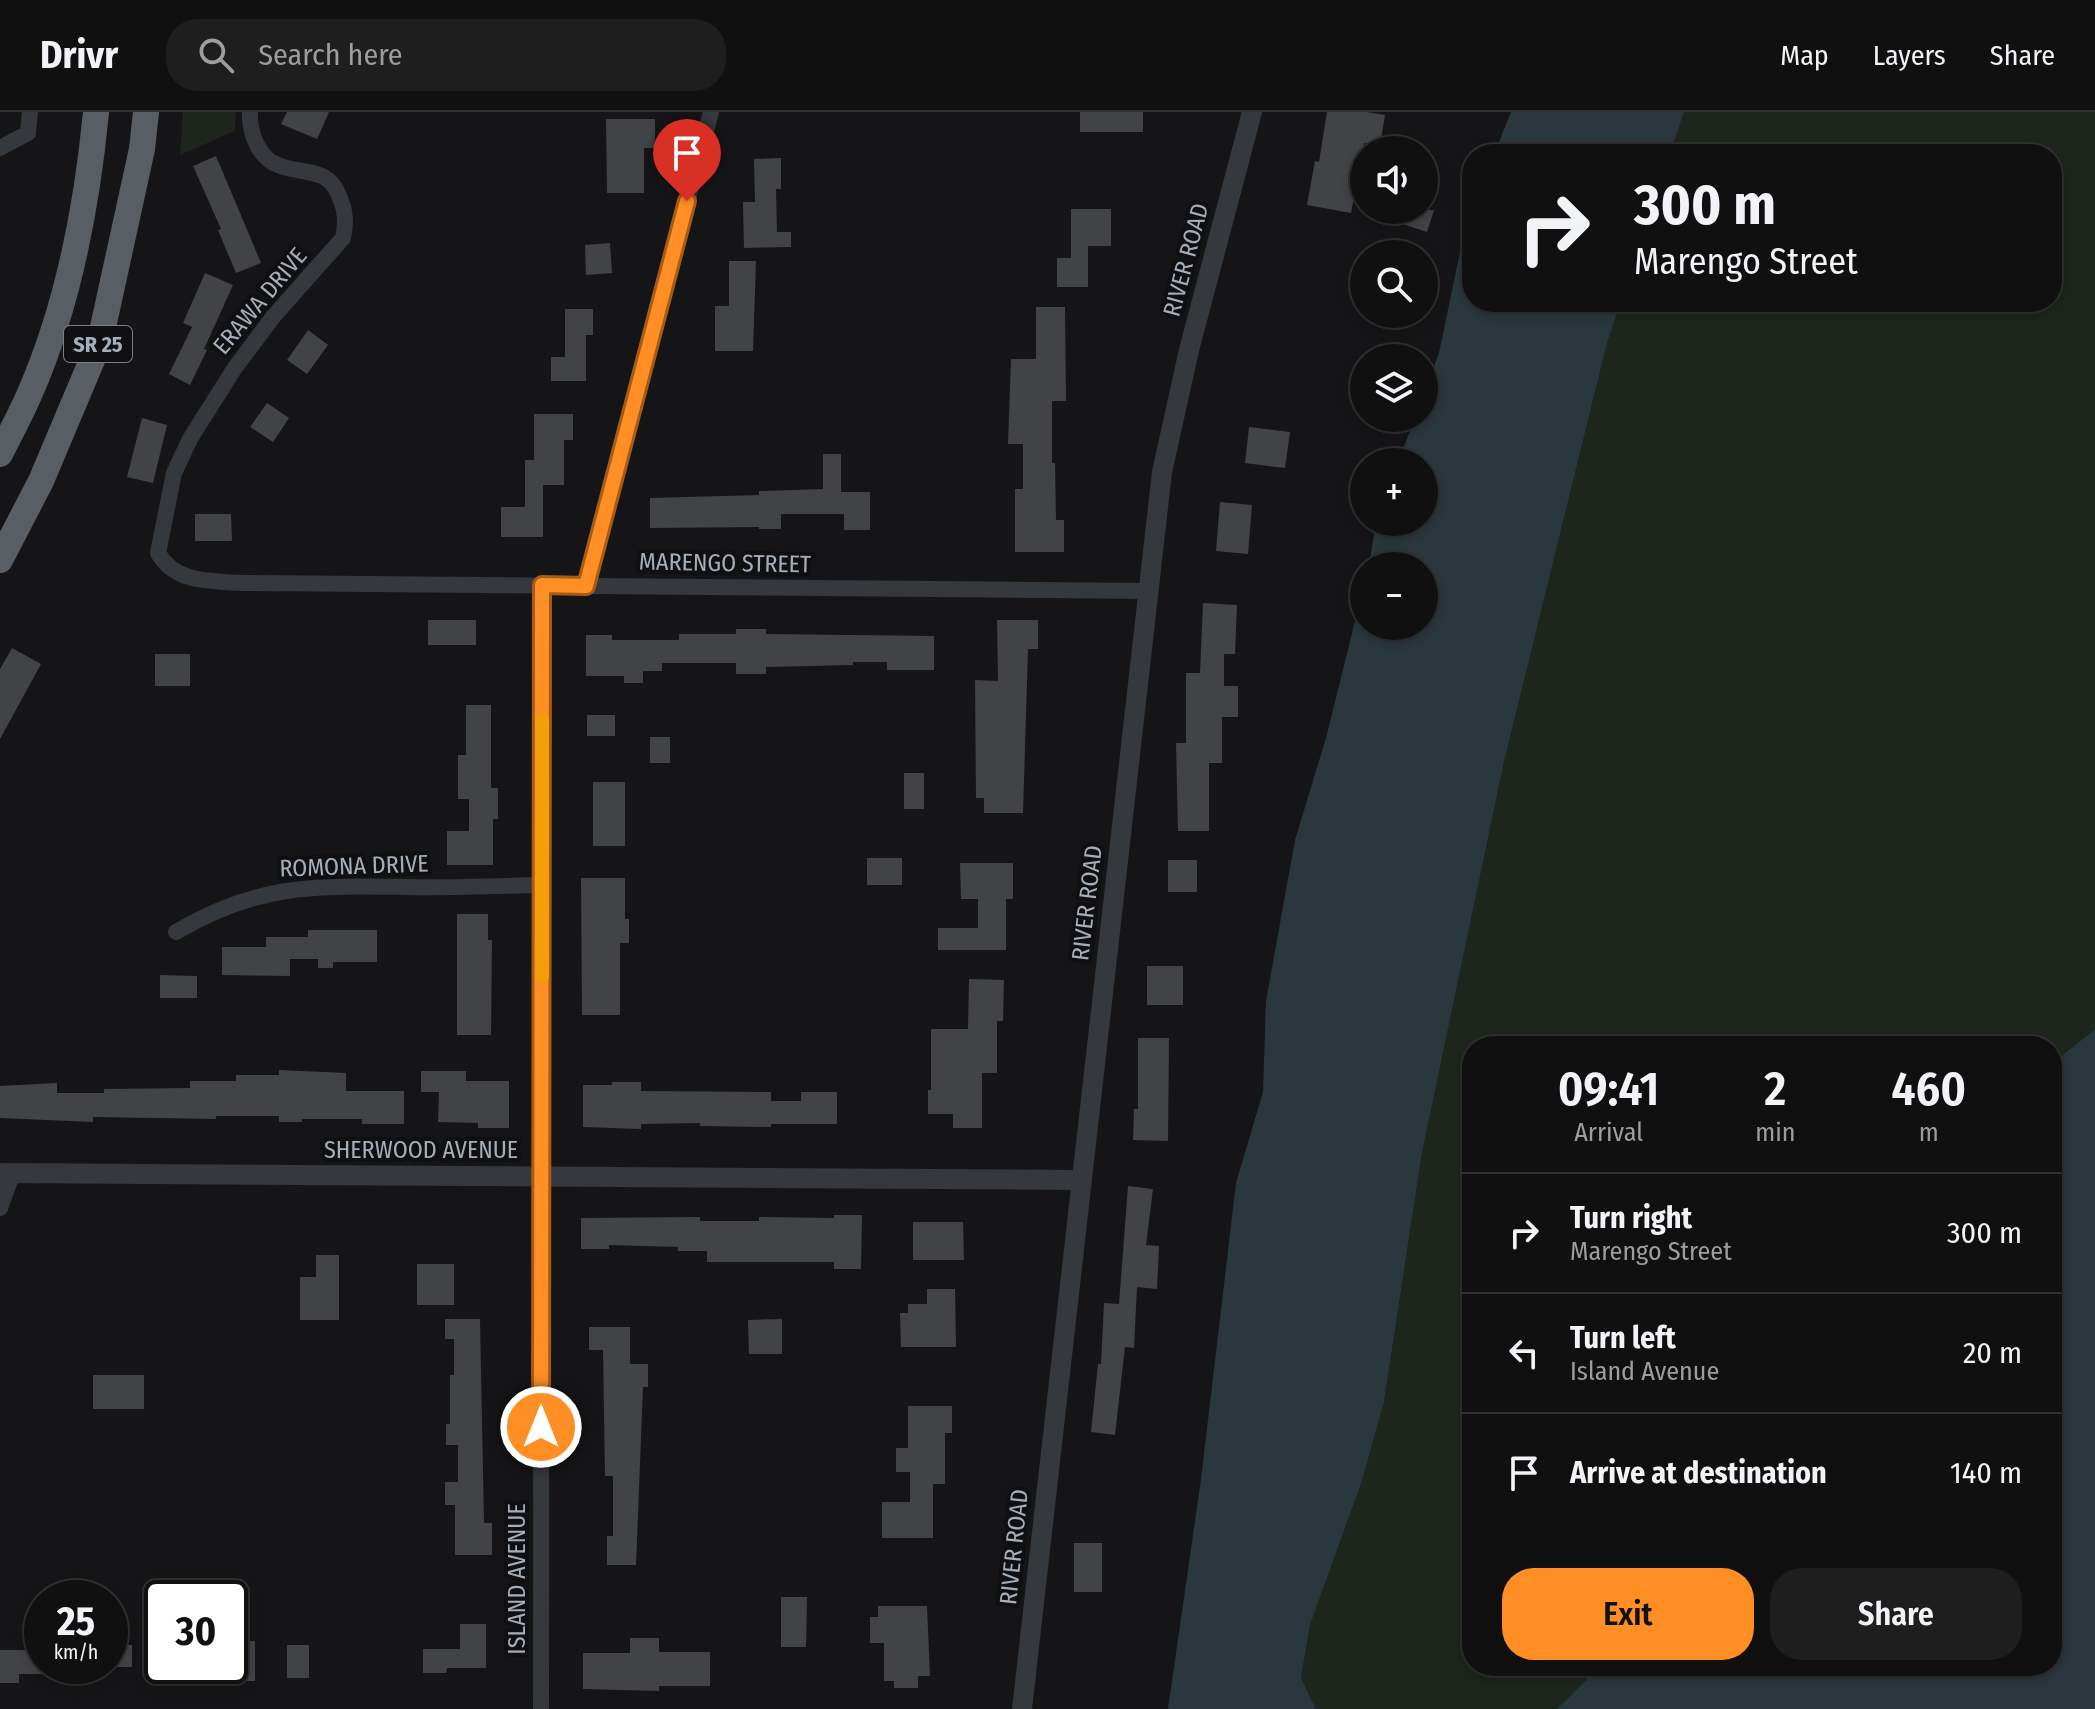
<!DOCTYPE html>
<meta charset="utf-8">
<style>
:root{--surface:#101011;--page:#1e1e1f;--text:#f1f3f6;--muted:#9c9d9f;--line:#303031;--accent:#ff8e24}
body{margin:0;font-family:"Fira Sans Condensed",sans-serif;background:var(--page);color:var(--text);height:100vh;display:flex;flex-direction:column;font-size:30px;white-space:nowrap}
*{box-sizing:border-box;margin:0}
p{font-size:26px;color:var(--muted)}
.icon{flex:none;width:44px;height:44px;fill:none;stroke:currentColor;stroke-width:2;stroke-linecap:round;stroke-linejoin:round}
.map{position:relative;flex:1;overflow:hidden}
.sheet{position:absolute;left:1462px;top:924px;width:600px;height:640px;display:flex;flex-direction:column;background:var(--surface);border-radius:32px;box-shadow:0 4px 12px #0003,0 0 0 2px var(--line)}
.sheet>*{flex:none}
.top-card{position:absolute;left:1462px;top:32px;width:600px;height:168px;border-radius:32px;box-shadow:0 4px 12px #0003,0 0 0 2px var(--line);background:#101011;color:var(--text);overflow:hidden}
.fabs{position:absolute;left:1350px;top:24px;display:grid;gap:16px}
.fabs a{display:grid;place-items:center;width:88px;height:88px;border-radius:50%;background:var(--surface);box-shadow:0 4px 12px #0003,0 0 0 2px var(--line);font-size:40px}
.speed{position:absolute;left:24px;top:1468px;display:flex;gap:16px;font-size:40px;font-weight:700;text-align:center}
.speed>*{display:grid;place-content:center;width:104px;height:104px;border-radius:50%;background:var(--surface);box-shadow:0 4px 12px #0003,0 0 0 2px var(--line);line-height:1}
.speed small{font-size:20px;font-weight:400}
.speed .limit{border:4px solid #111;border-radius:12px;background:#fff;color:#111}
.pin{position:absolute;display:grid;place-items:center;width:68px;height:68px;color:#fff;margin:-82px -34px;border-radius:50% 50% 50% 0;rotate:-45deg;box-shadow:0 0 8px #0007}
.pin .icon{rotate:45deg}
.me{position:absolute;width:88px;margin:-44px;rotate:0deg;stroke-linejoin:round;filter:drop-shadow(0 0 6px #0008)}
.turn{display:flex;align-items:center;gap:28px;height:168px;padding:0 40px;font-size:36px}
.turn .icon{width:104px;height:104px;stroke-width:2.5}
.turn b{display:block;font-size:56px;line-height:68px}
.eta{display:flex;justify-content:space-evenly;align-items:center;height:136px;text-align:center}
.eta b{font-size:48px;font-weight:600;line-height:56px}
.action{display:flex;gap:16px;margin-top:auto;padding:16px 40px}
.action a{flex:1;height:92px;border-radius:32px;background:var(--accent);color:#111;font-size:32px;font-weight:600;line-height:92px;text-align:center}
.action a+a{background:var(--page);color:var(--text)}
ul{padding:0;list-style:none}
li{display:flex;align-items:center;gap:24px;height:120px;padding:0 40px;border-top:2px solid var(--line)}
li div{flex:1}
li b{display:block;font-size:30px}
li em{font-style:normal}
header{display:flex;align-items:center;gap:48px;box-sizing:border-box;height:112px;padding:0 40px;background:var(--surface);border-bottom:2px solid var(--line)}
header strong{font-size:38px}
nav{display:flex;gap:44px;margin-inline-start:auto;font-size:28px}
.search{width:560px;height:72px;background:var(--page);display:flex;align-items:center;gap:20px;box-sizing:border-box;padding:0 28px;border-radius:32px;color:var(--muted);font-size:30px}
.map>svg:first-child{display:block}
</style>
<header>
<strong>Drivr</strong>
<div class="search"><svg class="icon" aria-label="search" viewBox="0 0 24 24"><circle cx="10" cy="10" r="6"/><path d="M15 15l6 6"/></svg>Search here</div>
<nav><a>Map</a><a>Layers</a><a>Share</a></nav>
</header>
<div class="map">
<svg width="2095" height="1597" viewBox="0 0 2095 1597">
<rect width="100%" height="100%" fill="#151517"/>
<g fill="#1d251c">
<polygon points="183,0 236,0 235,19 180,43"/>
<polygon points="1684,0 2095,0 2095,917 2059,946 2052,957 2052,934 1472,934 1472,1554 1600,1554 1557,1597 1316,1597 1301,1566 1310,1513 1362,1369 1384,1290 1422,1041 1504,650 1607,231 1621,190 2052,190 2052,42 1670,42"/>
</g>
<g fill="#2a373c">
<polygon points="1511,0 1684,0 1670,42 1494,42"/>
<polygon points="1472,98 1472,190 1621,190 1607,231 1504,650 1422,1041 1384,1290 1362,1369 1310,1513 1301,1566 1316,1597 1168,1597 1201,1367 1236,1071 1263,980 1266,889 1295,728 1326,626 1364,473 1364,514 1424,514 1424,454 1369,454 1376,410 1424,410 1424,350 1398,350 1415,306 1424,306 1424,281 1439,241 1465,116"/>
<polygon points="2095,917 2095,1597 1557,1597 1600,1554 2052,1554 2052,957 2059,946"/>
</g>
<g fill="#414347">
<polygon points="287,0 329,0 317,27 281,12"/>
<rect x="1080" y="0" width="63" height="20"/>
<polygon points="1327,0 1366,0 1385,3 1380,34 1364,31 1351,101 1307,93 1315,49 1319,50"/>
<polygon points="606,7 655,7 655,36 644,36 644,81 607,81"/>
<polygon points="216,44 261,151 236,161 218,118 221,117 193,54"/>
<polygon points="781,46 781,77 776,77 777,120 791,120 791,135 744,136 743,90 755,90 754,47"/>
<polygon points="1071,97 1111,97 1111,134 1088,134 1088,175 1057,175 1057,146 1071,146"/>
<polygon points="1369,98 1434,98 1427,120 1369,101"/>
<polygon points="610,131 612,161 586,163 585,133"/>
<polygon points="729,149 756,149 753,239 715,239 715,194 729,194"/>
<polygon points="205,161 233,173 204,237 207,238 190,273 169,262 192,215 183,211"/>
<polygon points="1036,195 1065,195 1066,289 1052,289 1052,351 1055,351 1056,408 1064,408 1064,440 1015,440 1015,377 1023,377 1023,332 1008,332 1011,247 1036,247"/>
<polygon points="565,197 593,197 593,223 586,223 586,269 551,269 551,245 565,245"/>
<polygon points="308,218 328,233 307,262 287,248"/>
<polygon points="267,291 289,306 273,330 250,315"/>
<polygon points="534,302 573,302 573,328 564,328 564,373 543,373 543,425 501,425 501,395 525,395 525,348 534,348"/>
<polygon points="142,306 167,313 153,371 127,365"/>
<polygon points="1249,315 1290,320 1285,356 1245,351"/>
<polygon points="823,342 841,342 841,380 870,380 870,418 844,418 844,402 781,402 781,417 759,417 759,415 650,416 650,386 759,383 759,379 823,377"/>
<polygon points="1220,390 1252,393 1248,442 1216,439"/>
<polygon points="195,402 231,402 232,429 195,429"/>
<polygon points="1203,491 1237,493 1235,542 1224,542 1224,574 1238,574 1238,605 1222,605 1222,651 1209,651 1209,719 1178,719 1176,631 1186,631 1186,561 1200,561"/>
<rect x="428" y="508" width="48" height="25"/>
<polygon points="997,508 1038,508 1038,537 1028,537 1023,701 984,701 984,686 976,686 975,568 998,569"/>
<polygon points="736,517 766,517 766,522 934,524 934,558 887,558 887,550 853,550 853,553 766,555 766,562 736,562 736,551 662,551 662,559 643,559 643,571 624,571 624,564 586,564 586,523 612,523 612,528 679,528 679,522 736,522"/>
<polygon points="12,536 41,552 0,627 0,557"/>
<rect x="155" y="542" width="35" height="32"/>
<polygon points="466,593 491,593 491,676 498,676 498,707 493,707 493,753 447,753 447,719 469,719 469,687 458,687 458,643 466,643"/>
<rect x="587" y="603" width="28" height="21"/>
<rect x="650" y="625" width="20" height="26"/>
<rect x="904" y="661" width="20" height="36"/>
<rect x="593" y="670" width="32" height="64"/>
<rect x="867" y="746" width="35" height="27"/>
<rect x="1168" y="748" width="29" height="32"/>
<polygon points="960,751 1013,751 1013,787 1006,787 1006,838 938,838 938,816 978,816 978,787 961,787"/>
<polygon points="581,766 625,766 625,807 629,807 629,831 620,831 620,903 582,903"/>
<polygon points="457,802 488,802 488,828 492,828 491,923 457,923"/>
<polygon points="308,818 377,818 377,850 333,850 333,856 318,856 318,847 290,847 290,864 222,863 222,835 266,835 266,825 308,825"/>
<rect x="1147" y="854" width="36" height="39"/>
<polygon points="160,863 197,864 197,886 160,886"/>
<polygon points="969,867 1004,868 1003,909 997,909 997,961 982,961 982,1016 953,1016 953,1002 928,1002 928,978 931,978 931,917 968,917"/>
<polygon points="1138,926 1169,926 1168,1029 1133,1028 1134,997 1138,997"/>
<polygon points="279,958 346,961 346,979 404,979 404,1012 362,1012 362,1007 302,1007 302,1010 279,1010 279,1004 216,1004 216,1007 93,1005 93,1010 0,1006 0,974 57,971 57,981 104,981 104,977 190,976 190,969 236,969 236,963 279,963"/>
<polygon points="421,959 466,959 466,969 509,969 509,1016 478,1016 478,1011 438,1010 439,980 421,980"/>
<polygon points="612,970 641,970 641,979 771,980 771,989 801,989 801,980 837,980 837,1012 771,1012 771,1015 700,1014 700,1011 641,1012 641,1017 583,1015 583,973 612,973"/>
<polygon points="1128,1074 1153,1077 1146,1133 1159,1134 1157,1177 1137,1175 1134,1236 1125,1235 1115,1323 1091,1320 1098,1252 1101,1252 1104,1191 1119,1192"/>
<polygon points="834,1103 862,1103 861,1157 834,1157 834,1150 707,1150 707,1139 678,1139 678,1135 609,1133 609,1137 581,1137 581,1106 700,1105 700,1109 759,1109 759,1105 834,1106"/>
<polygon points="913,1110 963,1110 964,1148 913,1148"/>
<polygon points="316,1143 339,1143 339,1208 300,1208 300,1165 316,1165"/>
<rect x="417" y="1152" width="37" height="41"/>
<polygon points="927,1177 955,1177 956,1235 901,1235 900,1201 908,1201 908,1192 927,1192"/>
<polygon points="445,1207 480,1207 484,1411 492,1411 492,1443 455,1443 455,1393 445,1393 445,1370 458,1370 458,1333 446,1333 446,1312 450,1312 450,1263 454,1263 454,1227 445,1227"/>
<polygon points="782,1207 782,1242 749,1242 748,1208"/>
<polygon points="589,1215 630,1215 630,1252 648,1252 648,1275 643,1275 636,1453 607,1453 607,1424 613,1424 613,1364 605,1364 603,1238 589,1238"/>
<rect x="93" y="1263" width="51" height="34"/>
<polygon points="908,1294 952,1294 952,1321 945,1321 945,1372 933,1372 933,1426 882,1426 882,1390 910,1390 910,1360 896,1360 896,1336 908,1336"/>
<rect x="1074" y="1431" width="28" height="49"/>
<polygon points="781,1485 807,1485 806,1535 781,1535"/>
<polygon points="878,1494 927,1494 930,1564 918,1564 918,1576 894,1576 894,1569 884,1569 884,1531 870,1531 870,1505 878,1505"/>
<polygon points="460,1512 486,1512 486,1556 447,1556 446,1561 423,1561 423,1537 460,1537"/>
<polygon points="630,1526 659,1526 659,1540 710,1540 710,1574 659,1574 659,1579 583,1577 583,1541 630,1541"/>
<polygon points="230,1529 255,1529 255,1569 224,1569 224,1554 230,1554"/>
<rect x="110" y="1533" width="22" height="22"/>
<rect x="287" y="1533" width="22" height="33"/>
<polygon points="0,1538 42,1538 42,1562 19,1562 19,1571 0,1571"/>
</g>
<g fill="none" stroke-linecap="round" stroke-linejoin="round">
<g stroke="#35383c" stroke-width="16">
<path d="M250,0c-1,19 8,46 28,53 14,6 30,5 44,11 11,5 15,14 19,25 5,12 5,24 2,37l-70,79 -39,52 -44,70 -16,34 -16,80c17,30 52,28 84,30l907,8"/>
<polyline points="0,36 28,21 30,0"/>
<polyline points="586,474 711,0"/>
<path d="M176,820c83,-49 139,-46 231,-45 45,1 90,-1 135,-2"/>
<polyline points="0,1096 13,1060"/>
<polyline points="541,1597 542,473"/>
</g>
<g stroke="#35383c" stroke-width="20">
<polyline points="0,1061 1081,1068"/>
<polyline points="1022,1597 1162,360 1189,238 1252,0"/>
</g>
<g stroke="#595e64" stroke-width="26">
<path d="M0,342c10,-20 21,-40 30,-61 38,-87 57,-186 66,-281"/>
<polyline points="0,448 41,369 100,229 142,37 146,0"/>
</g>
</g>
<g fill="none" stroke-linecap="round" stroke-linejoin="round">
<defs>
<polyline id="route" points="541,1315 542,473 586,474 687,89"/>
</defs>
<use href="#route" stroke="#a65c17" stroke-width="20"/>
<use href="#route" stroke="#ff8e24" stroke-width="14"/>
<polyline stroke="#f59e0b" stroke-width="14" points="542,608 542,864"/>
</g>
<g text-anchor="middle" stroke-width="8" stroke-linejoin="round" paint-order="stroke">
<rect fill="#101012" stroke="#787f86" stroke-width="2" x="64" y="214" width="68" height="36" rx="6"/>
<g font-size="22" font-weight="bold" fill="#a5aeb8">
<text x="98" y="240">SR 25</text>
</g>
<g font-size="24" fill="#a5aeb8" stroke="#101012">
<text transform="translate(1186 148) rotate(-75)" y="8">RIVER ROAD</text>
<text transform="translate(260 189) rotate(-50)" y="8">ERAWA DRIVE</text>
<text transform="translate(725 451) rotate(1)" y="8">MARENGO STREET</text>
<text transform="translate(354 754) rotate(-2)" y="8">ROMONA DRIVE</text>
<text transform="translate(1087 791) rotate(-83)" y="8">RIVER ROAD</text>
<text x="421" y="1046">SHERWOOD AVENUE</text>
<text transform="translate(1014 1435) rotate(-84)" y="8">RIVER ROAD</text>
<text transform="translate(517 1467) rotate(-90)" y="8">ISLAND AVENUE</text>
</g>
</g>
</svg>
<div class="fabs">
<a><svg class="icon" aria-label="sound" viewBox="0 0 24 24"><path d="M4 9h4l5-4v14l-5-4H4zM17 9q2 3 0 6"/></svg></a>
<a><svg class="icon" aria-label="search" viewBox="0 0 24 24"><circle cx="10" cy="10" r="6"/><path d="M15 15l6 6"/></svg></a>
<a><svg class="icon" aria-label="layers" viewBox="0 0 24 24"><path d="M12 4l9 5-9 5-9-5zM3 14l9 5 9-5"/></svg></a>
<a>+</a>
<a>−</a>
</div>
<div class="speed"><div>25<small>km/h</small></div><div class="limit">30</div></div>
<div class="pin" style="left:687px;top:89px;background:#d93025"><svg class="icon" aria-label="arrive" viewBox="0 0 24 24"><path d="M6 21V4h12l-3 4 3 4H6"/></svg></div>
<svg class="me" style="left:541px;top:1315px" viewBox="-20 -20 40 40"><circle r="17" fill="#ff8e24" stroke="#fff" stroke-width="3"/><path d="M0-11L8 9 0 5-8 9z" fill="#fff"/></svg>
<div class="top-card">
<div class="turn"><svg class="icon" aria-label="right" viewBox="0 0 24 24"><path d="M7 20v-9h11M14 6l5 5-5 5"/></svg><div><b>300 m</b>Marengo Street</div></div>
</div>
<section class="sheet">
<div class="eta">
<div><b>09:41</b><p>Arrival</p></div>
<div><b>2</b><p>min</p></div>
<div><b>460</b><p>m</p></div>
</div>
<ul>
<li><svg class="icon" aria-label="right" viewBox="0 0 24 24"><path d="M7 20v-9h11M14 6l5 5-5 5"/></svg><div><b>Turn right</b><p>Marengo Street</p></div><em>300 m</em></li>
<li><svg class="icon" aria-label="left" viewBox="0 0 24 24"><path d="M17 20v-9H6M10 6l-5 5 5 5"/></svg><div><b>Turn left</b><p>Island Avenue</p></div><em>20 m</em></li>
<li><svg class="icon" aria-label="arrive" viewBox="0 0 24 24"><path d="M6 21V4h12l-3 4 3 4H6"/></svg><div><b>Arrive at destination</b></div><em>140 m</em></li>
</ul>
<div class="action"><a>Exit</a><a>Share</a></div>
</section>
</div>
